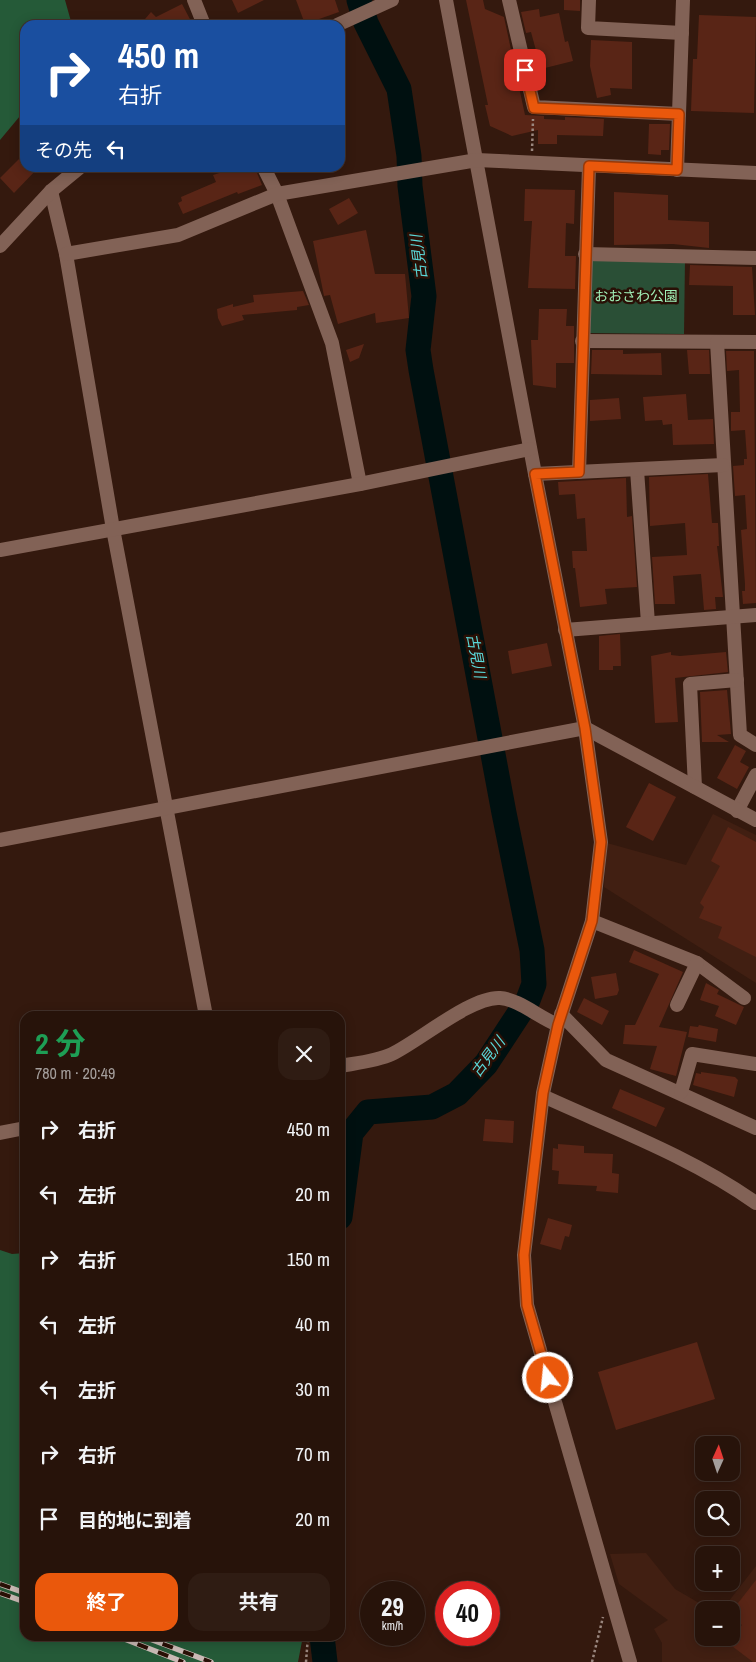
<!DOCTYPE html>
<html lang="ja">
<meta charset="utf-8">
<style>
:root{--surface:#27130a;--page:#2f1c13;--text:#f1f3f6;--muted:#a49e9c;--line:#43322b;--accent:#ea580c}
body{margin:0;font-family:"Archivo Narrow","Noto Sans JP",sans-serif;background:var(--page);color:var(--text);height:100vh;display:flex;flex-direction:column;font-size:19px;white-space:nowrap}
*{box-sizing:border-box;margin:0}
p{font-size:16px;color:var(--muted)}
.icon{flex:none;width:28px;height:28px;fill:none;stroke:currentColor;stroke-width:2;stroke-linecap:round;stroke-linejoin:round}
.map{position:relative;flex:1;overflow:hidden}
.panel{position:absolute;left:20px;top:1011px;width:325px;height:630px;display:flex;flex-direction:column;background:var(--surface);border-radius:15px;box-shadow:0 2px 12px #0003,0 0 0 1px var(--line)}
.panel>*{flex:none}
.hud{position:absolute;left:20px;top:20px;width:325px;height:152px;border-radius:15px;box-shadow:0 2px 12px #0003,0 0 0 1px var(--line);background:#1a4fa0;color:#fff;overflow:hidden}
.needle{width:32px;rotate:3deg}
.tools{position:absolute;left:695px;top:1436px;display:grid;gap:10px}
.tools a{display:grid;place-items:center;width:45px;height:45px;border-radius:10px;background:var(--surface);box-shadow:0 2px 12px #0003,0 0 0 1px var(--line);font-size:25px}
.speed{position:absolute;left:360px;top:1581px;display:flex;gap:10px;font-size:25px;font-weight:700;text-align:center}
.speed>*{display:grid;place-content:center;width:65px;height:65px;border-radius:50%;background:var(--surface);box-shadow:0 2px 12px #0003,0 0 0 1px var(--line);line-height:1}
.speed small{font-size:12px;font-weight:400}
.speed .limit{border:8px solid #d22;background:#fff;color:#111}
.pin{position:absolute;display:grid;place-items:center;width:42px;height:42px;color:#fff;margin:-21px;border-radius:10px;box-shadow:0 2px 8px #0006}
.me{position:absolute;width:55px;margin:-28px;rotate:344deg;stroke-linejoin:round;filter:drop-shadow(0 0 4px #0008)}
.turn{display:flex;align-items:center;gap:18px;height:105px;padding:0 15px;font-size:22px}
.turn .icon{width:65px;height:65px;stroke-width:2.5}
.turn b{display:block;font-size:35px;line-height:42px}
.then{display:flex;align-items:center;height:48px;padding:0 15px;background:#0003;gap:10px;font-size:19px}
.round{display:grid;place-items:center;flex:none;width:52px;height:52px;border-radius:15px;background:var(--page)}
.overview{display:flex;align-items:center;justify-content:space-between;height:85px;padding:0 15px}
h1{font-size:30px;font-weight:700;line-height:38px;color:#1e9e55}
.cta{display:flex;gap:10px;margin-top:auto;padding:10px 15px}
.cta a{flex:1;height:58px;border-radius:15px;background:var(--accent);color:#fff;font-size:20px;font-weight:700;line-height:58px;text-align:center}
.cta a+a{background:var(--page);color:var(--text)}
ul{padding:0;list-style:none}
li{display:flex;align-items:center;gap:15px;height:65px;padding:0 15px}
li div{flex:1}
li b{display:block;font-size:19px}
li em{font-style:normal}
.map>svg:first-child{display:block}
</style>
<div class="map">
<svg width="756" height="1662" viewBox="0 0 756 1662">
<rect width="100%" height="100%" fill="#34190e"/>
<g fill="#411f12">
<polygon points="713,814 756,835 756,983 604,887 607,843 686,865"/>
<polygon points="646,1553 675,1589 711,1610 704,1610 704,1638 731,1638 731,1610 722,1610 756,1566 756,1662 662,1662 662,1643 654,1629 668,1620 619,1584 610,1554"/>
</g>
<polygon fill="#2a4f36" points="588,258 685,259 684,334 587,333"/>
<g fill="#255a38">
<polygon points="0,0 65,0 72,25 25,25 25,110 0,140"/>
<polygon points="0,1250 12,1254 25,1253 25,1636 303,1636 298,1662 0,1662"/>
</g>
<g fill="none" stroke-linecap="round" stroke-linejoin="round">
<g stroke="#001010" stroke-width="25">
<polyline points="340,1217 351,1133 368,1112 432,1107 457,1094 486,1064 528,1000 534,984 532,950 504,813 421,370 418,350 424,296 410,186 409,156 399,89 366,23 359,0"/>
<polyline points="322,1636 325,1662"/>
</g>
</g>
<g fill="#592516">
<polygon points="232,0 264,0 238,13"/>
<polygon points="296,0 335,0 339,12 305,24"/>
<polygon points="466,0 483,0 485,9 504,17 525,115 544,116 544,119 565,120 565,117 604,119 603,136 557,135 557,144 538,144 538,130 512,136 490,126 485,105 488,105"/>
<polygon points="564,0 580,0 580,11 564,10"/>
<polygon points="182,4 193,25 140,25 151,12 156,17"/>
<polygon points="539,9 540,17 559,13 565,42 568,41 573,61 541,69 531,32 526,33 521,12"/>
<polygon points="699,15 756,17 754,113 691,111 693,59 697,59"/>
<polygon points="591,40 632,42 632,89 610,88 611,95 597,98 590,66"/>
<polygon points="649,124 670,124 669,150 661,150 661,155 648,154"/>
<polygon points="19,159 25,168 38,168 14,193 0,178"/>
<polygon points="235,168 255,168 262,185 238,194 237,192 183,214 178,203 182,201 181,197 216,182 213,175"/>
<polygon points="525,189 575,190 574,224 566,223 565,256 576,256 575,289 528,288 532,221 524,221"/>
<polygon points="614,192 668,195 668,220 709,222 709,248 673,244 614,245"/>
<polygon points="349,198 358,213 338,225 329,209"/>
<polygon points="366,230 375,274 405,274 409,318 376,323 375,313 338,324 330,295 324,296 313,241"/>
<polygon points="690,265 752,267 755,315 733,315 733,286 689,285"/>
<polygon points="303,291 309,305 297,307 297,310 242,315 244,320 222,326 218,318 217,309 233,304 233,307 254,302 253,295"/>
<polygon points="539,309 567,309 566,326 574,326 574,363 556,363 556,388 533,385 531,340 538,340"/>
<polygon points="364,344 359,358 350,362 346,350"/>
<polygon points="592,350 623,350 623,354 661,353 662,375 591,374"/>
<polygon points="687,350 709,350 710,374 689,374"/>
<polygon points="726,351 754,351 756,603 743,604 742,591 745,591 745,584 741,530 747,529 745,495 735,496 733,466 744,465 744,459 747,459 745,430 731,431 731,412 740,412 739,370 727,371"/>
<polygon points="686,394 688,420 713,419 714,444 673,445 672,424 663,425 662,420 645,421 643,397"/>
<polygon points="619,398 621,419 590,421 590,400"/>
<polygon points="708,474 712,523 718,523 719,546 717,546 723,597 715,597 716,609 704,610 701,574 673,576 675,604 655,604 652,557 687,555 685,523 650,526 649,477"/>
<polygon points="626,478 627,517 632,516 637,587 605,589 607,604 580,607 575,568 573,568 572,551 587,551 585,518 577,519 575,494 559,495 558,482"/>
<polygon points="620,634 621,666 613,666 613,670 599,670 599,636"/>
<polygon points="547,643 552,666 512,674 508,651"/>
<polygon points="671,652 671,655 680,656 726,652 728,672 675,678 678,722 655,723 651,656"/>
<polygon points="727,690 731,734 717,735 729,742 702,742 700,692"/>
<polygon points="735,745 746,751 740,762 749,767 737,789 717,778"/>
<polygon points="649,783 676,797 653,841 626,827"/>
<polygon points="728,827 756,842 756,957 718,938 722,927 699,918 704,907 700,903 720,866 711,861"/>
<polygon points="634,950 683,972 659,1027 687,1032 676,1076 650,1069 657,1046 623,1044 625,1025 635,1025 659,974 629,962"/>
<polygon points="616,973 619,990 617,995 595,999 591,977"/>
<polygon points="706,983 719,990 717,994 744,1007 736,1025 715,1016 719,1006 700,1000"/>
<polygon points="584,998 609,1011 602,1025 577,1012"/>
<polygon points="699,1025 718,1029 716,1042 688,1037 690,1026 698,1027"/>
<polygon points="701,1072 735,1077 738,1080 734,1097 693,1085 696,1073 701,1074"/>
<polygon points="620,1089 665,1108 656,1127 612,1108"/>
<polygon points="485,1119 514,1121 513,1143 483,1141"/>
<polygon points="558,1144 584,1146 584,1153 613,1154 612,1173 619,1174 618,1193 596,1191 597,1186 558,1184 559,1171 552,1170 553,1148 558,1149"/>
<polygon points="548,1218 572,1225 569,1237 565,1236 561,1250 540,1244"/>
<polygon points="697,1342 715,1399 616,1430 598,1372"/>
<polygon points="756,1580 756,1662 753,1662 728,1643 742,1625 731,1616 731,1612"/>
</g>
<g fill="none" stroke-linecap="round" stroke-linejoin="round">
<g stroke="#9a877f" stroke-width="2.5" stroke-dasharray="2.5 2.5" stroke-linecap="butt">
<polyline points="532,151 533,119"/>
<polyline points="306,1662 308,1636"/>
<polyline points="592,1662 603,1617"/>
</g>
<g stroke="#826256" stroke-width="14">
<polyline points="194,0 204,25"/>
<polyline points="446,0 535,474 585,728 601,842 592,921 558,1025 543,1093 524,1255 527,1305 630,1662"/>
<polyline points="509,0 534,107 679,114"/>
<polyline points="589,0 588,28 682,33"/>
<polyline points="337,25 392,0"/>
<polyline points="264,168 277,194 332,343 360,484"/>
<polyline points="677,170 683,0"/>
<polyline points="51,191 66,254 113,529 206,1016"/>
<polyline points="0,246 51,191 79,168"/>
<polyline points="66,254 178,235 277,194 477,160 756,173"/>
<polyline points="585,254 756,258"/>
<polyline points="582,341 756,342"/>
<polyline points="717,342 740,735 756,745"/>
<polyline points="637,470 648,623"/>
<polyline points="579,472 589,167"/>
<polyline points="535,474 723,465"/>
<polyline points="0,550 360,484 530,449"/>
<polyline points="565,630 756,615"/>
<polyline points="695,787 690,684 737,680"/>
<polyline points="737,811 756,775"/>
<polyline points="0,840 585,728 756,820"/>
<polyline points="592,921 697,963 744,998"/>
<polyline points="677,1005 697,963"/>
<polyline points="561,1014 606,1060 756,1128"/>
<path d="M340,1066c17,-3 37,-5 52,-12 27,-13 80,-58 108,-56 18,1 40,20 58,27"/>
<polyline points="681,1092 692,1054 756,1064"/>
<path d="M543,1096c72,33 148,61 213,107"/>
<polyline points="0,1133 25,1128"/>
</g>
<defs>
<g id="rail">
<polyline points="0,1584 25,1593"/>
<polyline points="0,1593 25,1602"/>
<polyline points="117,1636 183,1662"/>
<polyline points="142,1636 211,1662"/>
</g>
</defs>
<use href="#rail" stroke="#cabab5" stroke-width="5.5"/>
<use href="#rail" stroke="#291006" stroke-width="4" stroke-dasharray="11" stroke-linecap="butt"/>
</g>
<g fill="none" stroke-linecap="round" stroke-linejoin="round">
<defs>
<polyline id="route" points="525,70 534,108 679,114 677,170 589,166 579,472 535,474 585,728 601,842 592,921 558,1025 543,1093 524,1255 527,1305 548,1378"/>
</defs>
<use href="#route" stroke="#983908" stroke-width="12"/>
<use href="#route" stroke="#ea580c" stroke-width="9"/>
</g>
<g text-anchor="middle" stroke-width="5" stroke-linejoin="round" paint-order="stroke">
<g font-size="14" fill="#a0efb7" stroke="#291006">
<text x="636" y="301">おおさわ公園</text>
</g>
<g font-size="15" font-style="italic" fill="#5ad8d9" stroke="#291006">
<text transform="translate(419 257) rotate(-97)" y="5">古見川</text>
<text transform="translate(476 656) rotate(79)" y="5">古見川</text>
<text transform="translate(488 1057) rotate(-53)" y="5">古見川</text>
</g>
</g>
</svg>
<div class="tools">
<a><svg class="needle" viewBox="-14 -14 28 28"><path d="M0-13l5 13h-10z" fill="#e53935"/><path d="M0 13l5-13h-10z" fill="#a49e9c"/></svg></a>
<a><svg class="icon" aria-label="search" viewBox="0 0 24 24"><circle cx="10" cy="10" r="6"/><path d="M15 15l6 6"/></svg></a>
<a>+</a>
<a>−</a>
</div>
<div class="speed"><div>29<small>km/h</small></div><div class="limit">40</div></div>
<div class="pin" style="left:525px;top:70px;background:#d93025"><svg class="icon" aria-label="arrive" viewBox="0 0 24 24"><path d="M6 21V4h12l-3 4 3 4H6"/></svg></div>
<svg class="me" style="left:548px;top:1378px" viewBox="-20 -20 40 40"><circle r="17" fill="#ea580c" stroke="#fff" stroke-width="3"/><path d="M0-11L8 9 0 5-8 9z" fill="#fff"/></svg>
<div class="hud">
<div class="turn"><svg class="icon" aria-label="right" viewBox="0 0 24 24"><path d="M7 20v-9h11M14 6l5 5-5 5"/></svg><div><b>450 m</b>右折</div></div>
<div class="then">その先<svg class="icon" aria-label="left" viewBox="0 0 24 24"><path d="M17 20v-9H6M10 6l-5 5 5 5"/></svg></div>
</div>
<section class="panel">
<div class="overview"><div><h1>2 分</h1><p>780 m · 20:49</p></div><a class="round"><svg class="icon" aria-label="close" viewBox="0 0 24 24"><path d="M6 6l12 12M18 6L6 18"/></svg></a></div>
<ul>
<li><svg class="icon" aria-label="right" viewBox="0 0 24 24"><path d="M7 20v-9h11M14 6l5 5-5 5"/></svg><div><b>右折</b></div><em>450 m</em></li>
<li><svg class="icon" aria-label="left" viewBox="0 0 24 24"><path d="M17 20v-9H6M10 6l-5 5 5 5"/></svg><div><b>左折</b></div><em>20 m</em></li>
<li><svg class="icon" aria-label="right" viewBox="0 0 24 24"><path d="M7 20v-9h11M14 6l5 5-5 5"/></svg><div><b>右折</b></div><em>150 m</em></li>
<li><svg class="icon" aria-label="left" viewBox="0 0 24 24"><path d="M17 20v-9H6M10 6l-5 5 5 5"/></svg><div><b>左折</b></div><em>40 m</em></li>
<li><svg class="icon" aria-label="left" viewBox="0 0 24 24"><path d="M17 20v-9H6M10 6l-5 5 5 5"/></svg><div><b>左折</b></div><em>30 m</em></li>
<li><svg class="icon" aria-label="right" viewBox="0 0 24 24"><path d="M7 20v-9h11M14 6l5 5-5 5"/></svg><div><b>右折</b></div><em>70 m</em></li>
<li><svg class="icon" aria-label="arrive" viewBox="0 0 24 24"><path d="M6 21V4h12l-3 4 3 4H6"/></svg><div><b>目的地に到着</b></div><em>20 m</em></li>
</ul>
<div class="cta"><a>終了</a><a>共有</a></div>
</section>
</div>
